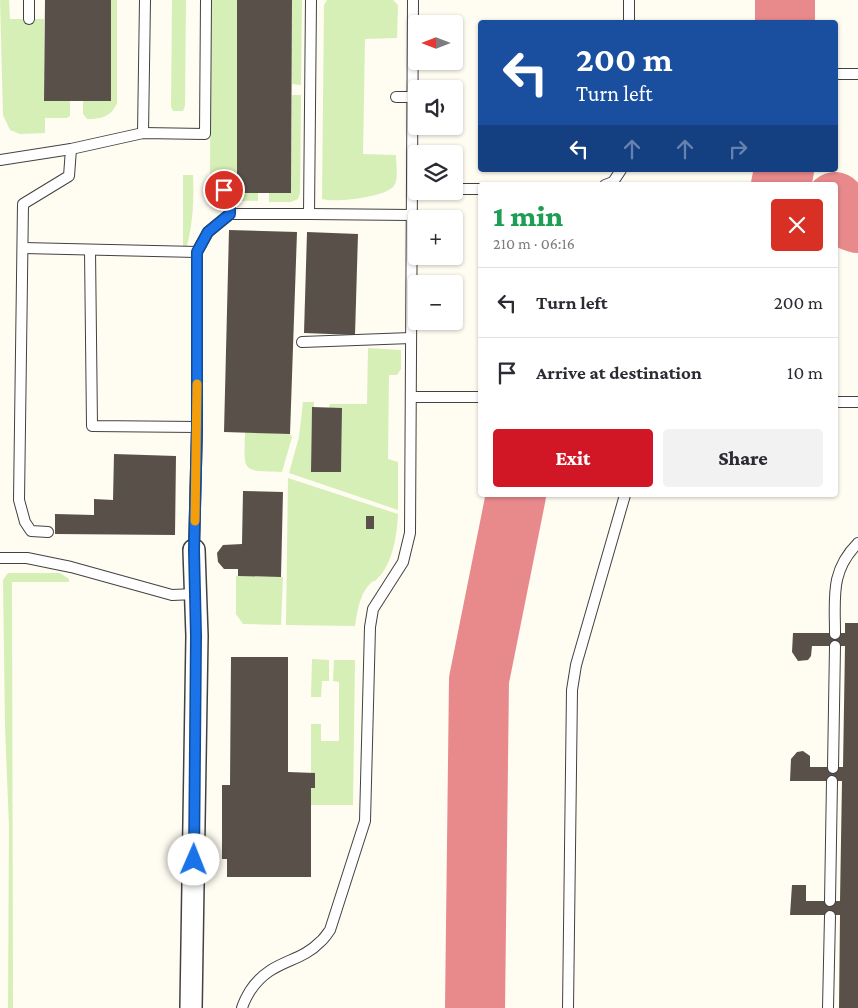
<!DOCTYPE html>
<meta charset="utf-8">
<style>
:root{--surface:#fff;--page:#f2f2f3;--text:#2b2b33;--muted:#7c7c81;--line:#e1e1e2;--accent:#d11626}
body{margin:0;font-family:"Crimson Pro",serif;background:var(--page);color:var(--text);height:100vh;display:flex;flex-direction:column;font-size:19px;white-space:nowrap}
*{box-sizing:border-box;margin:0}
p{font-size:16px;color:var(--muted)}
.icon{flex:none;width:28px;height:28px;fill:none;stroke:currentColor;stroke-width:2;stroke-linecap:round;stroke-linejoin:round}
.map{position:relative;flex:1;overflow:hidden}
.side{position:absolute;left:478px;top:182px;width:360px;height:315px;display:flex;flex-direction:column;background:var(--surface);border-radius:5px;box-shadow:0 1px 4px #0004}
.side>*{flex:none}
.hud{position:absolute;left:478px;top:20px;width:360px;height:152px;border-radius:5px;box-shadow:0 1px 4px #0004;background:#1a4fa0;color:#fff;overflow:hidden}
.needle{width:32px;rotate:270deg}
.fabs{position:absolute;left:408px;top:15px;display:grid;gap:10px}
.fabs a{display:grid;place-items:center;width:55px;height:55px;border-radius:5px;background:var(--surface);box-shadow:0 1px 4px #0004;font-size:25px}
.pin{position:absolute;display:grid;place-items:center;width:42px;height:42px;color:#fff;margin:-21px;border:2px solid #fff;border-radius:50%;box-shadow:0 1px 5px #0007}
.me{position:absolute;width:55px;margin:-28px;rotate:1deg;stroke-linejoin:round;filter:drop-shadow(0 0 4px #0008)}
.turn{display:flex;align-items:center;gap:18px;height:105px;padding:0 15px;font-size:22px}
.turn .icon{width:65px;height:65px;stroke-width:2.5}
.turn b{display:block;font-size:35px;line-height:42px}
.lanes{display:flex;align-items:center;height:48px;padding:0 15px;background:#0003;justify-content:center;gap:25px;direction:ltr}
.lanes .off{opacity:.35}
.round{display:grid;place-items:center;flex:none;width:52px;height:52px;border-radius:5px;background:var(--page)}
.headline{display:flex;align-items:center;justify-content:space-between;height:85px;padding:0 15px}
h1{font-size:30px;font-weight:800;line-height:38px;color:#1e9e55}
.primary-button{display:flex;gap:10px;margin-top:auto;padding:10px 15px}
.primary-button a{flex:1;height:58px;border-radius:5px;background:var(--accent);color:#fff;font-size:20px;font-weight:800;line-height:58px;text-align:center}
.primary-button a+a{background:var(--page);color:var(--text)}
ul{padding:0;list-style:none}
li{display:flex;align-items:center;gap:15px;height:70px;padding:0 15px;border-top:1px solid var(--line)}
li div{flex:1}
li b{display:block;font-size:19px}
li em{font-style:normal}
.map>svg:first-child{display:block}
</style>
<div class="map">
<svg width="858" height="1008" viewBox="0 0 858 1008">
<rect width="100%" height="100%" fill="#fffcf2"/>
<g fill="#d6efb6">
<polygon points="0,0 9,0 10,19 44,19 44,101 70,101 70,116 67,118 45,118 45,133 20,134 10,130 3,115"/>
<path d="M111,0h6v103c-6,14 -16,16 -30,16l-4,-5v-13h28z"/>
<polygon points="172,0 186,0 185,106 183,111 173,111 171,107"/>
<path d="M211,0h26v192l21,1v8c-24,-1 -42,5 -48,-24z"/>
<polygon points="292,0 302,0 301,85 292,84"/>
<path d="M327,0h66l5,5 -1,33 -32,1 -2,115 33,1c0,10 3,23 -2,31 -8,11 -59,17 -72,13l2,-194z"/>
<polygon points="292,95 301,95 300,193 298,199 291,202 269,202 269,193 291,192"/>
<path d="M183,175h10c1,25 0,47 -6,71h-4z"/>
<polygon points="368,348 401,350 401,369 397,375 389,375 388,459 398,462 398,510 289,473 299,437 303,402 314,402 314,407 312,408 311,472 341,472 342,408 329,408 330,404 367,404"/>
<path d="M245,432l45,2 2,3 -10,35c-41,-1 -38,1 -37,-40z"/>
<path d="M288,478l110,36c-1,20 -5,50 -21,65 -5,5 -1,-1 -6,4 -11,9 -14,30 -16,43l-69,-1z"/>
<polygon points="8,573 60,573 69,579 69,582 12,582 13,1008 8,1008 9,827 5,727 3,580"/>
<polygon points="236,576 283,577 281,625 243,624 236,614"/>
<polygon points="312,659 329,660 329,681 322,681 321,697 311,697"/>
<polygon points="334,660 355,660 353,805 311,805 311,788 315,788 315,773 311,773 311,724 321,724 321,741 339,741 339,682 333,681"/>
</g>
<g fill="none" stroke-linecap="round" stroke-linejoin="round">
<g stroke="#e8898c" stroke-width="60">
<polyline points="785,22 785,0"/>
<polyline points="781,185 784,170"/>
<polyline points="835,202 852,221 858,223"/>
<polyline points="475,1008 479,680 516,495"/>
</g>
</g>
<g fill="#59504a">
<polygon points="45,0 111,0 111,101 44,101"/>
<polygon points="237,0 292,0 291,193 237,193"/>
<polygon points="229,230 297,232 290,434 224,432"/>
<polygon points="307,232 358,234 355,335 304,333"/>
<polygon points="312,407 342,408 341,472 311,472"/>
<polygon points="114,454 176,456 175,535 55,534 55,514 94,515 94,499 113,500"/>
<polygon points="243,491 283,492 281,577 238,576 238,569 224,569 218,562 217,553 223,545 242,544"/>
<rect x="366" y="516" width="8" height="13"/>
<polygon points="845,623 858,623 858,1008 839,1008 840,915 790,915 792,885 806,885 806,901 840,901 842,781 790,781 791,759 797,752 803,751 810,756 810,767 843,767 845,646 812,646 811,656 808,660 798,661 792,652 793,633 845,633"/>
<polygon points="231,657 288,657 288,772 315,773 315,788 311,788 311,877 227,877 227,859 222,859 222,785 230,785"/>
</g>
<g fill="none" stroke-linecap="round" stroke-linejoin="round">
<defs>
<g id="service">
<polyline points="29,0 29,19"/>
<polyline points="629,22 629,0"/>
<polyline points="835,74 858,74"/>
<polyline points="396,97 412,97"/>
<polyline points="143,133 145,0"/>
<polyline points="0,160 71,149 143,133 205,134 206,0"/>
<polyline points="218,181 230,199 230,214"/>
<polyline points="605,185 613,182 621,170"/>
<polyline points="454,189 480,189"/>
<polyline points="309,214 411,215"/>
<polyline points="23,248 197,252"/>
<polyline points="90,250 92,426 197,427"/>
<polyline points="302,342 411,338"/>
<polyline points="411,397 480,397"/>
<polyline points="835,402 858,402"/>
<polyline points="48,532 31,531 25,522 19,500 23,204 69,176 71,149"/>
<polyline points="194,550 197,427 197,252 208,232 230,214 309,214 311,0"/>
<polyline points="0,558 27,558 71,567 172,595 195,594"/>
<path d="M835,634c0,-37 -5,-63 23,-91"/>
<polyline points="833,768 835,646"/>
<polyline points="830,901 832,781"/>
<path d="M242,1008c2,-7 5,-12 8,-17 21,-32 49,-27 70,-49 4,-3 7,-8 10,-12l35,-109 5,-194 3,-18 30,-47 7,-29 3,-533"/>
<polyline points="568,1008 572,690 576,665 625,495"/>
<polyline points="828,1008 830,916"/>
</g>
<polyline id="minor" points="191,1008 197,636 194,550"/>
</defs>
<use href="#service" stroke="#424242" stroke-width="12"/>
<use href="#minor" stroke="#424242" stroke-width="24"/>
<use href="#service" stroke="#fff" stroke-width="10"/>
<use href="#minor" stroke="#fff" stroke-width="21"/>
</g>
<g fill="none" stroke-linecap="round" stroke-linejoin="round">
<defs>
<polyline id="route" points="194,860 196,636 194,550 197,427 197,252 208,232 230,214 230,199 224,190"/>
</defs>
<use href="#route" stroke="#114b97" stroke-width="12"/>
<use href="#route" stroke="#1a73e8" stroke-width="9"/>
<polyline stroke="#f59e0b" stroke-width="9" points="195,521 197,384"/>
</g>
</svg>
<div class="fabs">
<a><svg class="needle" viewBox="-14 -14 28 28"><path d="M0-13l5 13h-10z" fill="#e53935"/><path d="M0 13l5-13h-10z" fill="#7c7c81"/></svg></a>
<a><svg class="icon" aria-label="sound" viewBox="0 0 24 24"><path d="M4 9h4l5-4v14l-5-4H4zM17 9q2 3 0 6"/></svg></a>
<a><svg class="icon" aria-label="layers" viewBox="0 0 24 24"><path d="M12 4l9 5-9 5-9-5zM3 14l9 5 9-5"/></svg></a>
<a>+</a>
<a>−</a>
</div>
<div class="pin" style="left:224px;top:190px;background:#d93025"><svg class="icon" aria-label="arrive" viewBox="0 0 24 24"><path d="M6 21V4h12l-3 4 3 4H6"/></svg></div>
<svg class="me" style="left:194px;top:860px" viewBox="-20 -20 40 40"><circle r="19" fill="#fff"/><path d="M0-13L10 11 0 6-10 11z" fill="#1a73e8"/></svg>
<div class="hud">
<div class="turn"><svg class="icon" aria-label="left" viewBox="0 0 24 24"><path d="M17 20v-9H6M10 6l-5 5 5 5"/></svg><div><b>200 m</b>Turn left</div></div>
<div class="lanes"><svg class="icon" aria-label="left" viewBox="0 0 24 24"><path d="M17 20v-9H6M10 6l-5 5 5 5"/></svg><svg class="icon off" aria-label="ahead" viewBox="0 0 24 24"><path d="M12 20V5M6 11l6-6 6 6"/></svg><svg class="icon off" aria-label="ahead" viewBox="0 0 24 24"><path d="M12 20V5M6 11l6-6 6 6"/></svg><svg class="icon off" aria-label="right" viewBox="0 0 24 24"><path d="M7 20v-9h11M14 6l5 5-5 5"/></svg></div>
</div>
<section class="side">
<div class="headline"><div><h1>1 min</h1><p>210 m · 06:16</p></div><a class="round" style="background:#d93025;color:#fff"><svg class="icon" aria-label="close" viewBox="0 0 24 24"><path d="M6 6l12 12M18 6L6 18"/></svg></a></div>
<ul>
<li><svg class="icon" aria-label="left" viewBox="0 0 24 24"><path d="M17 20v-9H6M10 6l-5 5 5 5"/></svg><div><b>Turn left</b></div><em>200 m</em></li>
<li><svg class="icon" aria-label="arrive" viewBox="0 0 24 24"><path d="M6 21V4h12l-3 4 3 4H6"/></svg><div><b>Arrive at destination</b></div><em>10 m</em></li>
</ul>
<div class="primary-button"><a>Exit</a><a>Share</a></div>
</section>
</div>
